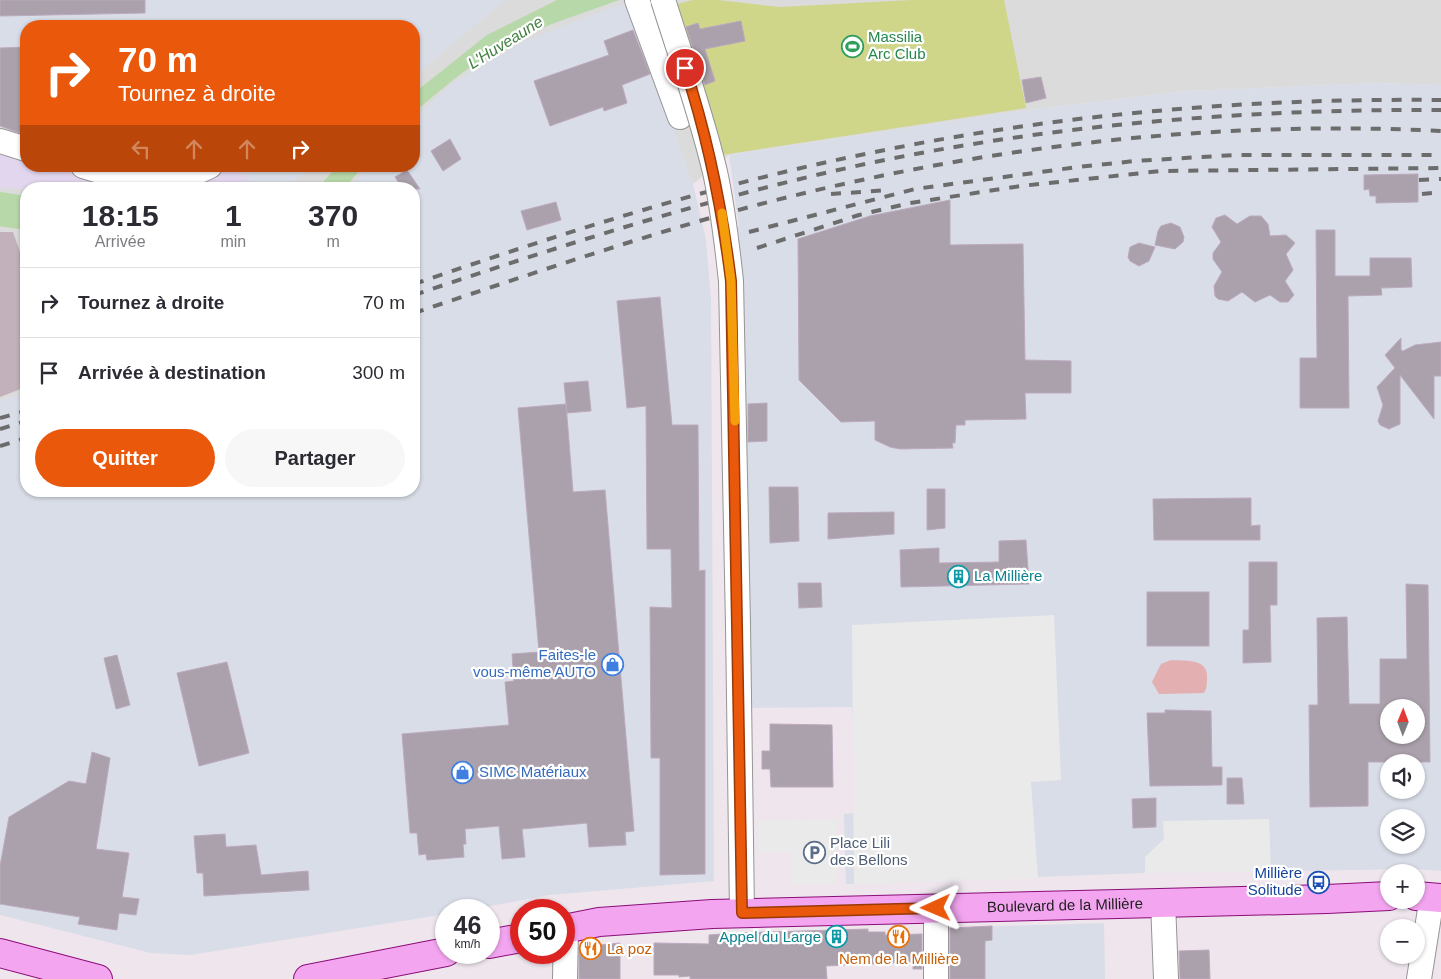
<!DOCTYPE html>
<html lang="fr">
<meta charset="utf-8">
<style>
:root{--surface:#fff;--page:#f7f7f7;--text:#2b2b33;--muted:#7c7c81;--line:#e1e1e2;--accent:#ea580c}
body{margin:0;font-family:Helvetica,sans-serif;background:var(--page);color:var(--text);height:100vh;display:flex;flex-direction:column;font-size:19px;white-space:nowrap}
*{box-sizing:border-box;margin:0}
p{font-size:16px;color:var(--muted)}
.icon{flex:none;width:28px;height:28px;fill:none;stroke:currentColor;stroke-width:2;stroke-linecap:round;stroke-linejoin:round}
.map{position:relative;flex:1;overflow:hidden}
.side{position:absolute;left:20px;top:182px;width:400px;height:315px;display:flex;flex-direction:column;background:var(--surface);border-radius:20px;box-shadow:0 1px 4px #0004}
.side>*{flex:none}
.guide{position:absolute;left:20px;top:20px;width:400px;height:152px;border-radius:20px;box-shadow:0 1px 4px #0004;background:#ea580c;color:#fff;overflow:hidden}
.needle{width:32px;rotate:1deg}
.controls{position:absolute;left:1380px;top:699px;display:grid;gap:10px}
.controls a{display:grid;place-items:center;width:45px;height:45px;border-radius:50%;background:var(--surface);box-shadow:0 1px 4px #0004;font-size:25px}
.speed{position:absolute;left:435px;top:899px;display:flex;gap:10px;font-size:25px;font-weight:700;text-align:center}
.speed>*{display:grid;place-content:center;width:65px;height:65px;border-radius:50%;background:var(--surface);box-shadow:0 1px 4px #0004;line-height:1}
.speed small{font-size:12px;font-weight:400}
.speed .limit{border:8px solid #d22;background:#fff;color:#111}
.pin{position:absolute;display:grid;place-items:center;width:42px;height:42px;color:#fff;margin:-21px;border:2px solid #fff;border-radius:50%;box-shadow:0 1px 5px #0007}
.me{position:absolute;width:55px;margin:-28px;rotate:269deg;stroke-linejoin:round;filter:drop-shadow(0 0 4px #0008)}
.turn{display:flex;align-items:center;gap:18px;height:105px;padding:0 15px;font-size:22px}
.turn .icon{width:65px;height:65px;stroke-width:2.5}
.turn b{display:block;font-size:35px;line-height:42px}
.lanes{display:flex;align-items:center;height:48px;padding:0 15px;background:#0003;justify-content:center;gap:25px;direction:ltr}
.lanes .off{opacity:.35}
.eta{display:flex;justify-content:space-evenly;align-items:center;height:85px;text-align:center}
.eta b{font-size:30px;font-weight:700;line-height:35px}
.cta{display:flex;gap:10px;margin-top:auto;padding:10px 15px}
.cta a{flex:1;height:58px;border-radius:30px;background:var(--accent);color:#fff;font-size:20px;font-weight:700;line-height:58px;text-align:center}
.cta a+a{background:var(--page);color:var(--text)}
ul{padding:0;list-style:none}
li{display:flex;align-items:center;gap:15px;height:70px;padding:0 15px;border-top:1px solid var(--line)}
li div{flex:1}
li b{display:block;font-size:19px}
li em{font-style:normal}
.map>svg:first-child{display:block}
</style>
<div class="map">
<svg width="1441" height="979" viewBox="0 0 1441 979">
<rect width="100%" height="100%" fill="#eee5ed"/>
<path fill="#dcdbdc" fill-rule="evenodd" d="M0,0h1441v85l-64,-2 -191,8 -151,18 -306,46 -36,29 -279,89v-84h-388v204l-26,7zM26,26h388v140h-388z"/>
<polygon fill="#e2d6ee" points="0,128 26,138 26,166 234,166 258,189 26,189 0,188"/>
<g fill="#d8dde7" fill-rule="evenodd">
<polygon points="0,0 506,0 414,76 414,26 26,26 26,138 0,128"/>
<polygon points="629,1 693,184 706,240 711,299 714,881 549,895 469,910 446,910 446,914 190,955 151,953 0,915 0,400 26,393 26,491 414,491 414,189 350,189 369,166 414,166 414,118 455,81 527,40"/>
<path d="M1377,83l64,2v786l-26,-2 -270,4 -299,11 -2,-70 14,-1 -6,-106 -105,1 -14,-480 6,-2 -10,-71 306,-46 151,-18zM1389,708h27v27h-27zM1389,762h27v28h-27zM1389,818h27v27h-27z"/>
<polygon points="234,166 310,166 287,189 258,189"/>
<polygon points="1104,923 1105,979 942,979 940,928"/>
</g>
<polygon fill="#c2b1ba" points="0,232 13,232 26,269 26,387 0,397"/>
<path fill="#e4afb0" d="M1171,660c13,1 37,-2 36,17 0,6 0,11 -3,16l-45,1 -7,-12 9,-18z"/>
<polygon fill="#cfd68a" points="693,0 718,0 780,7 911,0 1004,0 1026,108 722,155 677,4"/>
<g fill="#eaeaea">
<polygon points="1054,615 1061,780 1031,782 1038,878 854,884 852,625"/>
<polygon points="837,819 838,884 791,885 791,852 759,852 758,821"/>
<polygon points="1269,819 1271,872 1145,873 1145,857 1164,839 1163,821"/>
</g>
<g fill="#b7d8a9">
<path d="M557,0h62c-40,15 -83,27 -120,49 -31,17 -59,41 -85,64v-20l73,-58z"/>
<polygon points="337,166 363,166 344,189 317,189"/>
</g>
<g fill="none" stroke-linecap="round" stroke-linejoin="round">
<polyline stroke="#b7d8a9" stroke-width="34" points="0,209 26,213"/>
</g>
<g fill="#aba1ac" stroke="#bda9be" fill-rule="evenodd">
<polygon points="0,0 145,0 145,13 0,16"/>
<polygon points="741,21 745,41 705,49 715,81 705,85 686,27 698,23 700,29"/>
<polygon points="633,30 650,74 622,85 627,103 604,111 603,107 550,126 534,81 609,55 604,41"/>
<polygon points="26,47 26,135 0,126 0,48"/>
<polygon points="1041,77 1046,98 1026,103 1022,80"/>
<polygon points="450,139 461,159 443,171 431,151"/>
<polygon points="407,170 420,189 403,189 395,177"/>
<polygon points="1418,174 1418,202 1376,203 1376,196 1370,196 1369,189 1364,190 1364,175"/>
<polygon points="950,200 950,245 1023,244 1025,360 1071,361 1071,393 1025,393 1026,419 965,420 965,425 956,425 955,443 952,443 953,448 900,449 890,447 875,440 875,421 841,422 799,380 798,239 870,216"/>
<polygon points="556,202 561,220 527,230 521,211"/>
<polygon points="1225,215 1237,224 1250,216 1261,216 1268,224 1270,236 1286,235 1295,243 1286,254 1293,270 1285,281 1294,295 1288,302 1280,302 1270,295 1255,302 1242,292 1228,301 1218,299 1215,296 1214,286 1222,272 1213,259 1213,253 1221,242 1212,227 1216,218"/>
<polygon points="1171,223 1180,227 1184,237 1183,242 1175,249 1155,245 1158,231 1161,226"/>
<polygon points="1316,230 1335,230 1335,276 1370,276 1370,258 1411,258 1412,287 1381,288 1382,295 1348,296 1349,408 1300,408 1300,358 1317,358"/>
<polygon points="1139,243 1155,247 1149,261 1139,266 1130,261 1128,257 1130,247"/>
<polygon points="660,297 672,425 698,425 699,571 705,570 705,874 660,875 660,758 651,758 650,607 672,608 671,549 647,549 646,406 627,408 617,301"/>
<polygon points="1401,338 1401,350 1403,351 1415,345 1441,342 1441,376 1434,376 1434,419 1400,375 1400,424 1389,429 1380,425 1378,421 1383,405 1377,387 1395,368 1385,355"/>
<polygon points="588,381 591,411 567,413 564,383"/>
<polygon points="767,403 767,441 748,442 748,404"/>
<polygon points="566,404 573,492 605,490 634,831 625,832 626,845 589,847 587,823 522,829 525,857 502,859 499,826 465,829 466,844 463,844 464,857 427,860 426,854 419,855 417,833 410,833 402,734 509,725 505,682 514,681 512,654 539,652 518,408"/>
<polygon points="769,487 798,487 799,541 770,543"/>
<polygon points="927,489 945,489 945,528 927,530"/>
<polygon points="1251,498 1251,526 1260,525 1260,540 1154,540 1153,499"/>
<polygon points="894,512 894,534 828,539 828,513"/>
<polygon points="1026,540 1029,584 901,587 900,550 939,548 939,563 999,562 999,541"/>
<polygon points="1249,562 1277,562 1277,605 1270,605 1271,662 1243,663 1243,630 1249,630"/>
<polygon points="798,583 821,583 822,607 799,608"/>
<path d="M1406,584l22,1 2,177h-62v44l-58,1 -1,-102h9l-1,-87 30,-1 2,87h31v-45h27zM1389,708h27v27h-27z"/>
<rect x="1147" y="592" width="62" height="54"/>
<polygon points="117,655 130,705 116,709 104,658"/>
<polygon points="227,662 249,753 199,766 177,673"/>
<polygon points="1165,710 1211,711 1212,767 1222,767 1222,785 1150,786 1147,713 1165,713"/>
<polygon points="770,724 832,725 833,787 771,787 770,769 762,769 762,751 770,751"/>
<polygon points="92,752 110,758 96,849 129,853 122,897 139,899 136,915 119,913 117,930 78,924 80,917 0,904 0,866 9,817 69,781 86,784"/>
<polygon points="1227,778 1242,778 1244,804 1227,804"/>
<polygon points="1156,798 1156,827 1133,828 1132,799"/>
<polygon points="225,834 226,847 256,845 261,875 308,871 309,890 204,896 203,873 197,873 194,836"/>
<polygon points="992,926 992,940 985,941 985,979 950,979 950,928"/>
<polygon points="868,929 868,932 885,932 885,935 922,934 922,969 913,969 913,962 826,966 827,979 690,979 690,976 679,977 679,975 654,975 654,943 709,944 709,935 733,933"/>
<polygon points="620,943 620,979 579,979 579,947"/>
<polygon points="1209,950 1210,979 1180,979 1179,951"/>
</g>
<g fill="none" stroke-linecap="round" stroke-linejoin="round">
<defs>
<g id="minor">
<polyline points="637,0 680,117"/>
<polyline points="0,141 26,149"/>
<path d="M83,166c45,14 83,23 127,0"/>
<polyline points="738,625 742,913"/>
<polyline points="1163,902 1166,979"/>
<polyline points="936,908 936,979"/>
<polyline points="565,979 566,929"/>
<polyline points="1419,979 1432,897"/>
</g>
<g id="major">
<polyline points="1416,896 1441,898"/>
<path id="s1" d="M564,929l35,-7 113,-8 615,-15 62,-3"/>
<polyline points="489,944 521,938"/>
<polyline points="0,953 98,979"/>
<polyline points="308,979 446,952"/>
</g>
</defs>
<use href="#minor" stroke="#959595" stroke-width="26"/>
<use href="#major" stroke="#8b0d78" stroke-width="30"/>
<use href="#minor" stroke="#fff" stroke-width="24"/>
<use href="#major" stroke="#f3a5f0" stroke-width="28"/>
<g stroke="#6c6c6c" stroke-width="4" stroke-dasharray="10 10" stroke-linecap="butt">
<polyline points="1419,180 1441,179"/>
<polyline points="831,194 890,190"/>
<polyline points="1422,194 1441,192"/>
<polyline points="749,232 915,189 1078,167 1135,161 1235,155 1441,155"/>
<polyline points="757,248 859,215 910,203 1021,186 1161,171 1441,168"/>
<path d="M414,284c149,-51 301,-100 456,-131 188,-39 379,-55 571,-53"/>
<path d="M414,295c149,-50 301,-99 456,-132 187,-39 379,-54 571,-53"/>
<path d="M414,313c105,-35 210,-71 317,-101 229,-63 472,-93 710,-81"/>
<polyline points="0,418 26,411"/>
<polyline points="0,429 26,421"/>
<polyline points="0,446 26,438"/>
</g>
<defs>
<path id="minor-bridge" d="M663,0c18,57 38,113 52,172 8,36 12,72 16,109l7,344"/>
</defs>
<use href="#minor-bridge" stroke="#959595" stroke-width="26" stroke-linecap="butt"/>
<use href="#minor-bridge" stroke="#fff" stroke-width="24"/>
</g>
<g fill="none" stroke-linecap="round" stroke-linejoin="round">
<defs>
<path id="route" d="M685,68c23,70 37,140 46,213l11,632 194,-5"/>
</defs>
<use href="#route" stroke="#983908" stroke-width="12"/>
<use href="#route" stroke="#ea580c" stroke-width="9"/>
<polyline stroke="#f59e0b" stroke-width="9" points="722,213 731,281 735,421"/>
</g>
<defs>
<symbol id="stadium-ring" viewBox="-11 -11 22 22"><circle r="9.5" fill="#fff" stroke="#2e9e5b" stroke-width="1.5"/><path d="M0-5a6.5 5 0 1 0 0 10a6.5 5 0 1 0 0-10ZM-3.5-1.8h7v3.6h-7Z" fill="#2e9e5b"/></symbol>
<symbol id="building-ring" viewBox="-11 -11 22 22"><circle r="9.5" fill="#fff" stroke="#0f9aa8" stroke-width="1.5"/><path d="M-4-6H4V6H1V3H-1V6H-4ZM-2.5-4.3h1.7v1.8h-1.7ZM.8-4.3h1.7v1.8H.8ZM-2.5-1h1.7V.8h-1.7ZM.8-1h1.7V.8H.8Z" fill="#0f9aa8"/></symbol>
<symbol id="shop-ring" viewBox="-11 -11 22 22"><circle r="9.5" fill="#fff" stroke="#3f7fe0" stroke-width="1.5"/><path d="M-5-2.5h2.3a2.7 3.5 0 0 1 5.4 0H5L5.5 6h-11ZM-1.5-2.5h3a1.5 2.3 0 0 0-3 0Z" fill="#3f7fe0"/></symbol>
<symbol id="parking-ring" viewBox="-11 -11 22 22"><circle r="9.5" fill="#fff" stroke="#5c6f8a" stroke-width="1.5"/><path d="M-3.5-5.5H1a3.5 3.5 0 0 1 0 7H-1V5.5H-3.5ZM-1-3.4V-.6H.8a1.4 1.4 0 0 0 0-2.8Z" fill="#5c6f8a"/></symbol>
<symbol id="bus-ring" viewBox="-11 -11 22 22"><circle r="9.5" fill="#fff" stroke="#1a4fb4" stroke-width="1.5"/><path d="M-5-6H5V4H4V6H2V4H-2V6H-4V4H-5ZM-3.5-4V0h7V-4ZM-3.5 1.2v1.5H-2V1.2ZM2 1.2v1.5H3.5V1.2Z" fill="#1a4fb4"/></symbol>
<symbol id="restaurant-ring" viewBox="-11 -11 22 22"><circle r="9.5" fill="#fff" stroke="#e8710a" stroke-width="1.5"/><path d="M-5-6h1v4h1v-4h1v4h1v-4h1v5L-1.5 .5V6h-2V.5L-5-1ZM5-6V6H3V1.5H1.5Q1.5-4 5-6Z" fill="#e8710a"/></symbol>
</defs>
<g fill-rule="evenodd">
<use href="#stadium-ring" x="840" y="34" width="25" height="25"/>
<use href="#building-ring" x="946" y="564" width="25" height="25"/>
<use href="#shop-ring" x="600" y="652" width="25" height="25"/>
<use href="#shop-ring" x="450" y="760" width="25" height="25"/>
<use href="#parking-ring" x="802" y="840" width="25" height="25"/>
<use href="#bus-ring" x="1306" y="870" width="25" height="25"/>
<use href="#restaurant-ring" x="886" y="924" width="25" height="25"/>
<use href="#building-ring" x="824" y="924" width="25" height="25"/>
<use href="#restaurant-ring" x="578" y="936" width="25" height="25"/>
</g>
<g text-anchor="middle" stroke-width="4.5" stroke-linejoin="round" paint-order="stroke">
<g font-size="15" fill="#27864d" stroke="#fff" text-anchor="start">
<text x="868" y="42">Massilia<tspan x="868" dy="17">Arc Club</tspan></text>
</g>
<g font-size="15" fill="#0d838f" stroke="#fff" text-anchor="start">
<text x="974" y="581">La Millière</text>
<text x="821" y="942" text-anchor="end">Appel du Large</text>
</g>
<g font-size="15" fill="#366cbe" stroke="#fff" text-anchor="end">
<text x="596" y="660">Faites-le<tspan x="596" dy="17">vous-même AUTO</tspan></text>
<text x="479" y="777" text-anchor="start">SIMC Matériaux</text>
</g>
<g font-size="15" fill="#4e5e75" stroke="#fff" text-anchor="start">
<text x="830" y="848">Place Lili<tspan x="830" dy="17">des Bellons</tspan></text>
</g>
<g font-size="15" fill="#164399" stroke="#fff" text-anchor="end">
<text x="1302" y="878">Millière<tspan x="1302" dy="17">Solitude</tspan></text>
</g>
<g font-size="15" fill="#1e1e1e" stroke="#fff">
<text dy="5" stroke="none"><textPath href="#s1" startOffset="502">Boulevard de la Millière</textPath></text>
</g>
<g font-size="15" fill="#c56008" stroke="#fff" text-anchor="start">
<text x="607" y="954">La poz</text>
<text x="899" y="964" text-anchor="middle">Nem de la Millière</text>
</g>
<g font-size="16" font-style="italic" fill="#448042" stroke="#fff">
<text transform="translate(505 42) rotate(-32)" y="6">L'Huveaune</text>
</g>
</g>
</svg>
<div class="controls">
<a><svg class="needle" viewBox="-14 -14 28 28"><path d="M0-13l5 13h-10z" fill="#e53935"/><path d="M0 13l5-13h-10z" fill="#7c7c81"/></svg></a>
<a><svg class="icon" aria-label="sound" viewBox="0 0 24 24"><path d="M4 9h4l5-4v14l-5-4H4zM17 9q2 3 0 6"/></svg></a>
<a><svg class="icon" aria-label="layers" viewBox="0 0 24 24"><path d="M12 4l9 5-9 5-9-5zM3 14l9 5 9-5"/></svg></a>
<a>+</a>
<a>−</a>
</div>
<div class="speed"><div>46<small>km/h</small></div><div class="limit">50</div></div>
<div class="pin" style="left:685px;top:68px;background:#d93025"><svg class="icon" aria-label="arrive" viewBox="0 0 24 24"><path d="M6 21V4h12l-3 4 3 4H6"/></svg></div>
<svg class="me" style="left:936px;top:908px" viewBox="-20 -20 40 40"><path d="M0-17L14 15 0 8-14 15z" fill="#ea580c" stroke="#fff" stroke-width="4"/></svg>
<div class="guide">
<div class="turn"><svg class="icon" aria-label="right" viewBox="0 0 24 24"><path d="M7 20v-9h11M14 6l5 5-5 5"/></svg><div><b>70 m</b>Tournez à droite</div></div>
<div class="lanes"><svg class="icon off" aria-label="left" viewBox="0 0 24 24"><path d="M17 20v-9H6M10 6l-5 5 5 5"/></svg><svg class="icon off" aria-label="ahead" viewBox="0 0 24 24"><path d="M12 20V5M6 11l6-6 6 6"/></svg><svg class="icon off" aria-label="ahead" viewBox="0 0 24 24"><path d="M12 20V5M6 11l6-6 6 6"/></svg><svg class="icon" aria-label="right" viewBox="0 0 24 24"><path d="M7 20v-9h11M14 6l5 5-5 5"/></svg></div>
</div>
<section class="side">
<div class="eta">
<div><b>18:15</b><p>Arrivée</p></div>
<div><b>1</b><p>min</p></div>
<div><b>370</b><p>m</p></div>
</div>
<ul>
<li><svg class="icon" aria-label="right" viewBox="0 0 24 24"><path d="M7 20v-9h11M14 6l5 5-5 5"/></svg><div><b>Tournez à droite</b></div><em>70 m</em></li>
<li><svg class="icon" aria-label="arrive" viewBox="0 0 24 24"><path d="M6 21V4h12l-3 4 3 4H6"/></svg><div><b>Arrivée à destination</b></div><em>300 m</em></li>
</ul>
<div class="cta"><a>Quitter</a><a>Partager</a></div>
</section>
</div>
